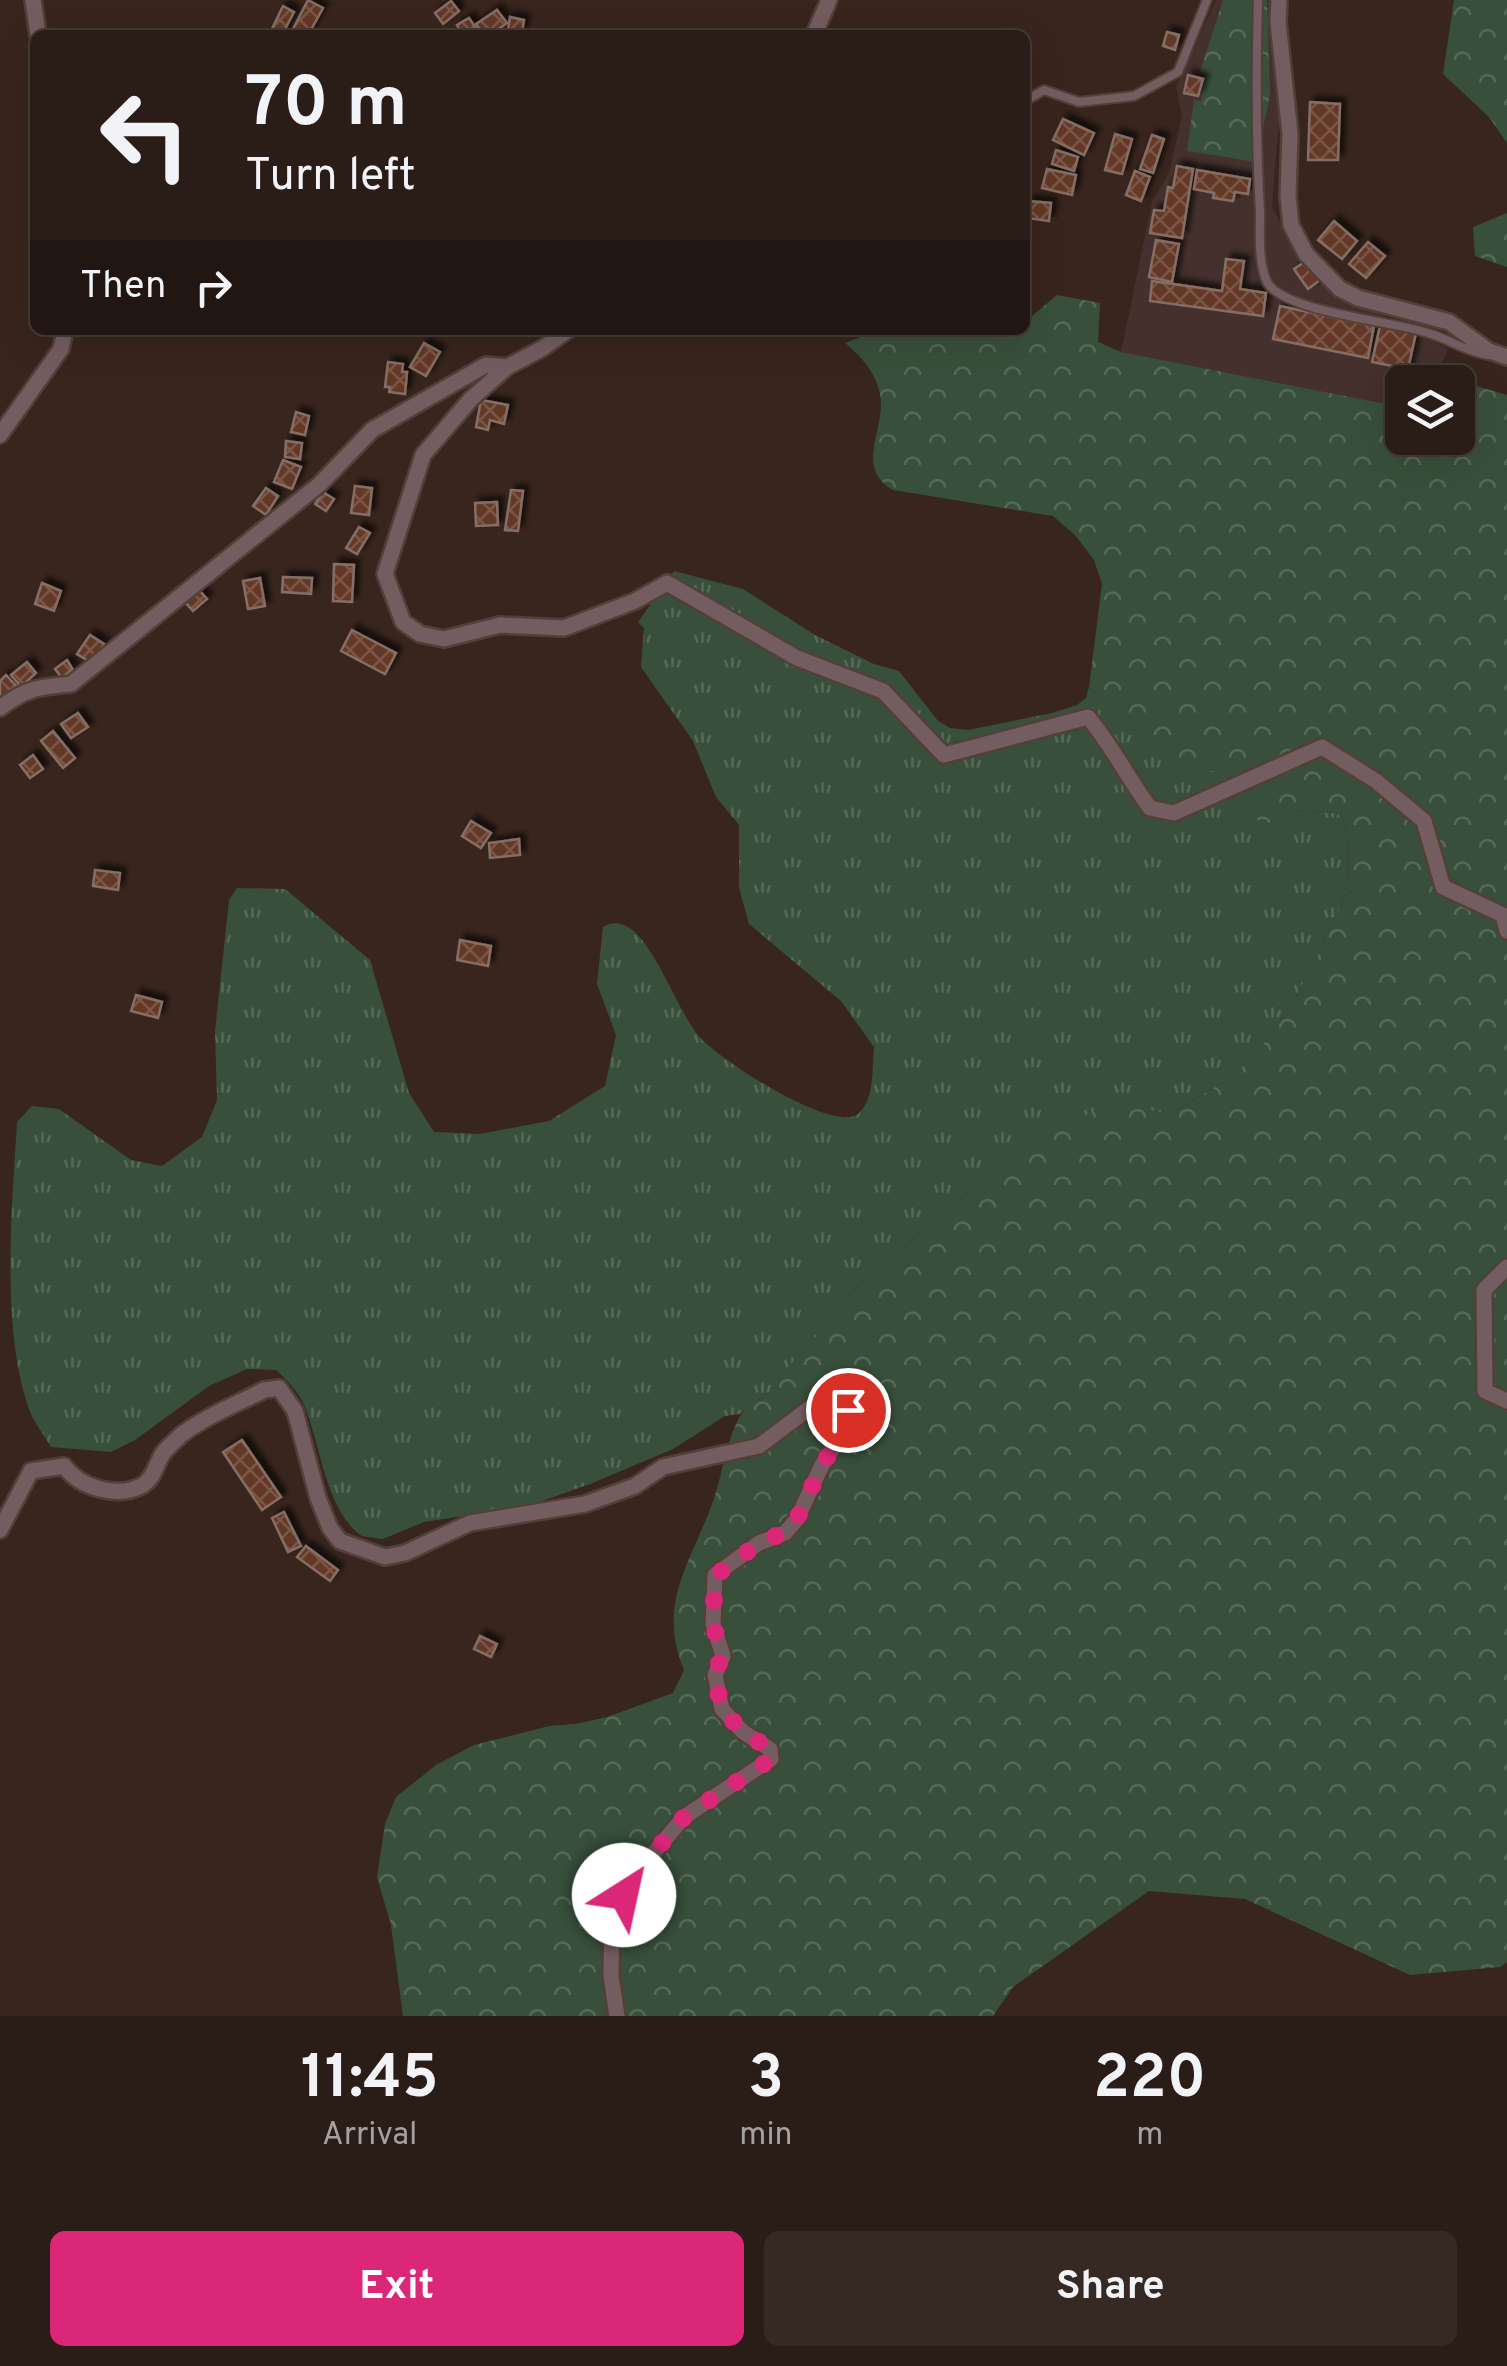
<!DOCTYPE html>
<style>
:root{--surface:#2a1c16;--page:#362923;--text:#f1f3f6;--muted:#a5a1a1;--line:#463a35;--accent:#db2777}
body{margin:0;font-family:Overpass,sans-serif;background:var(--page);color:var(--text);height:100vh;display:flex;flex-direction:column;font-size:38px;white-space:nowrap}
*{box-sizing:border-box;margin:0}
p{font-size:32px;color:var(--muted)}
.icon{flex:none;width:55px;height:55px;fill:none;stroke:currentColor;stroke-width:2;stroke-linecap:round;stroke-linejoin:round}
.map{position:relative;height:2016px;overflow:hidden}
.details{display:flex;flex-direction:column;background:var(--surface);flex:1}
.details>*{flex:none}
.banner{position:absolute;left:30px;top:30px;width:1000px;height:305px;border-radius:15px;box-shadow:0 10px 40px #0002,0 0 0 2px var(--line);background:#2a1c16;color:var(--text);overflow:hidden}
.controls{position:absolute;left:1385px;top:365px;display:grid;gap:20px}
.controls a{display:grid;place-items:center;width:90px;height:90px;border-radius:15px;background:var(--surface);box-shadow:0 10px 40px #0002,0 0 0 2px var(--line);font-size:50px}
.pin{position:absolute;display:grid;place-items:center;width:85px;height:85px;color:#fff;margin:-42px;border:5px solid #fff;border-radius:50%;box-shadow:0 2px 10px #0007}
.me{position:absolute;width:110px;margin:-55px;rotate:35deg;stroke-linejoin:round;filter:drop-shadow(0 0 8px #0008)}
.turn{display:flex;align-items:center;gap:35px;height:210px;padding:0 50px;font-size:45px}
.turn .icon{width:130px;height:130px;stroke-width:2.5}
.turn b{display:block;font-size:70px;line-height:85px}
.then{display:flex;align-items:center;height:95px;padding:0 50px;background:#0003;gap:20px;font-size:38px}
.eta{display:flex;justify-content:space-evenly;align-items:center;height:170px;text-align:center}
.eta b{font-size:60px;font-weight:700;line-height:70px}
.cta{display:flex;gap:20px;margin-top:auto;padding:20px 50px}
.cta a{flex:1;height:115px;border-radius:15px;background:var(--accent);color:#fff;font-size:40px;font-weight:700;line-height:115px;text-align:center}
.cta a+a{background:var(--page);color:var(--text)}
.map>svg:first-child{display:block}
</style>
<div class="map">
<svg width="1507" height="2016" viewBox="0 0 1507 2016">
<defs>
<pattern id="grass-tufts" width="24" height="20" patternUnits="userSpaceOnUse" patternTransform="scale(2.5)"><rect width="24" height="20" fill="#38503b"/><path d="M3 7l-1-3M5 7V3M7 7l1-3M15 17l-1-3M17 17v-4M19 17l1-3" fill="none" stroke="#556957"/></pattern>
<pattern id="forest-crowns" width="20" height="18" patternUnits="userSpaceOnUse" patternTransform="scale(2.5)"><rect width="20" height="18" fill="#38503b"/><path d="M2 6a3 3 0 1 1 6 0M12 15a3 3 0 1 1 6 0" fill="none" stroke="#556957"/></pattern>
<pattern id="building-cross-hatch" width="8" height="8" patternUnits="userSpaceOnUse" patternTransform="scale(2.5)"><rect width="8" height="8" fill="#643927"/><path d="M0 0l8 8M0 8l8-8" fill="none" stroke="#7b5646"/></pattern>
<filter id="shadow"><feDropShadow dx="5.5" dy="-5.5" stdDeviation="2.5" flood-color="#0009"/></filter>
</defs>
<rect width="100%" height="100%" fill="#38251d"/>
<polygon fill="#44302c" points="1216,0 1275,0 1280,108 1272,207 1309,278 1448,349 1434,382 1402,382 1402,407 1121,352 1152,202 1169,173 1182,115 1176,87"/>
<path fill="url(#grass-tufts)" d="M674,571l69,18 72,46 59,29 25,7 39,50 12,7 18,2 84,-17 25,-8 9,-7 3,-11 65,61 80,24 58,38 44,3 7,4c7,27 8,57 0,84 -3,13 -12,23 -17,35 -22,50 -51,105 -95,140 -18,14 -40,24 -59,38l-66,-10 -118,71 -140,120 -23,32 -48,53 -3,9 -34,25 -15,2 -52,33 -83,35 -62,22 -104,16 -41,17 -21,-3c-36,-24 -42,-93 -57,-129 -6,-15 -18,-27 -29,-37l-29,-1 -38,17 -74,54 -24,12 -60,-5c-6,-11 -15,-22 -20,-33 -31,-79 -19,-207 -14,-292l15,-16 27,3 72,51 31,6 40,-29 15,-37 -2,-69 14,-131 8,-12 48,1 85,71 39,133 25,39 46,2 69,-13 56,-35 11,-51 -19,-51 6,-57c16,-9 28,0 39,13 22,28 34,65 55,94 17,23 136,100 161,80 17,-14 14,-48 16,-67l-33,-46 -92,-77 -10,-36v-63l-23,-28 -23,-56 -52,-74 3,-39 -6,-6z"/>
<g fill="url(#forest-crowns)">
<polygon points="1223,0 1267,0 1270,95 1256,162 1187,151 1194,100 1201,101 1205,75 1200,72"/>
<polygon points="1454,0 1507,0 1507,143 1489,117 1443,74"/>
<polygon points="1507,213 1507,267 1475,256 1473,227"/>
<path d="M1057,295l43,8 -2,39 23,10 281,55v31h56v-56h-23l4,-7 68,20v1567l-7,5 -90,8 -165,-76 -96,-8 -136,96 -20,29h-590l-12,-91 -14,-48 8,-53 11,-27 40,-32 38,-20 75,-19 27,-2 31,-7 66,-24 11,-23c-27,-64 5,-105 27,-163 11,-28 14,-63 28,-89 9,-16 31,-18 37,-38l49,-53 23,-32 140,-120 118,-72 66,11c19,-14 41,-24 59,-38 44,-35 73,-90 95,-140 5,-12 14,-22 17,-35 8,-27 7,-57 0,-84l-7,-4 -44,-3 -31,17 -27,-55h-44l-36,-24 -65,-61 13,-103 -8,-24 -18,-24 -23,-20 -160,-26c-40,-22 -6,-63 -13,-96 -4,-21 -19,-38 -35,-51l35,-13h145v-8z"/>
</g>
<g fill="url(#building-cross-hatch)" stroke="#856e64" stroke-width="2.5" filter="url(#shadow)">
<polygon points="308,0 323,8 308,35 290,35"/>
<polygon points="451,1 459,11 443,24 435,13"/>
<polygon points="283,6 294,12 282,35 269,35"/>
<polygon points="497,10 507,23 490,35 484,35 476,24"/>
<polygon points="510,17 524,20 522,32 508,30"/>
<polygon points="469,18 477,30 462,35 457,25"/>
<polygon points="1167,32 1179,35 1175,50 1163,46"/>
<polygon points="1188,75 1203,79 1198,96 1184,93"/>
<polygon points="1310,102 1340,104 1338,160 1308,160"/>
<polygon points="1063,119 1094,133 1084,155 1053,140"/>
<polygon points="1115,134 1132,139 1122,174 1105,170"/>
<polygon points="1152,135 1164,139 1153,173 1140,169"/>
<polygon points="1056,150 1078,157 1074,171 1052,164"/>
<polygon points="1177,166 1193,169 1182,238 1150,233 1154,210 1164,211 1168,187 1173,188"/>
<polygon points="1047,169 1076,175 1072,195 1042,188"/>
<polygon points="1197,170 1250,179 1248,194 1235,192 1233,201 1213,198 1214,193 1194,189"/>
<polygon points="1135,171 1150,177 1141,201 1126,195"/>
<polygon points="1028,201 1051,203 1049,221 1027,218"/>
<polygon points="1334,221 1357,241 1342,259 1318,240"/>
<polygon points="1156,240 1179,244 1172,282 1149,277"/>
<polygon points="1368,242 1385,256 1366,278 1349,264"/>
<polygon points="1226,259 1244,261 1240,289 1266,293 1263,316 1150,301 1152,281 1222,291"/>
<polygon points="1306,261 1320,280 1308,289 1294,269"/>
<polygon points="1280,306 1374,326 1368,358 1273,339"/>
<polygon points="1380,326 1416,333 1408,369 1372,362"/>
<polygon points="424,343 440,352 426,376 410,367"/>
<polygon points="388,362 403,364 402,372 407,372 405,394 389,392 390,387 385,387"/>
<polygon points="481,400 508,405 504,424 490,420 488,430 476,427"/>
<polygon points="296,412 309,416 305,435 291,432"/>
<polygon points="286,441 302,443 300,459 285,457"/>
<polygon points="283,460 301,467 292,489 274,482"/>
<polygon points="355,486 372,488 369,515 351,513"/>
<polygon points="266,488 278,496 266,515 253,506"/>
<polygon points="511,490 523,491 518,531 505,530"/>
<polygon points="323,492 334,499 326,511 315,504"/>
<polygon points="497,502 498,525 476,526 475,503"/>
<polygon points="359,527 370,533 357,554 346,548"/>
<polygon points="334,564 354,565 352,602 333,601"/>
<polygon points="283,577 312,578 311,594 282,592"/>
<polygon points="260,578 265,606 248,609 243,581"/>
<polygon points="42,583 61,591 54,611 35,604"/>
<polygon points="199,590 207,599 193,611 185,602"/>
<polygon points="352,630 396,653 385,674 341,651"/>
<polygon points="90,635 104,644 92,663 77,654"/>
<polygon points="67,660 73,670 62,678 55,669"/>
<polygon points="27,662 36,673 21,687 11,675"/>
<polygon points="6,675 19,689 0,705 0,681"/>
<polygon points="78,713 88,727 71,738 61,724"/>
<polygon points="53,731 75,758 63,768 41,741"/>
<polygon points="33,755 43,769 30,778 20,765"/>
<polygon points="471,821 491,833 481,848 462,836"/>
<polygon points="519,839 520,855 490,858 489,843"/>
<polygon points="95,870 120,873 118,890 93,886"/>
<polygon points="460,940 491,946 488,966 457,960"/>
<polygon points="136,995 162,1002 158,1018 131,1011"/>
<polygon points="242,1440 281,1497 262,1510 223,1452"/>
<polygon points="284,1512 301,1546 288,1552 272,1518"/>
<polygon points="306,1546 338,1570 330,1581 297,1557"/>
<polygon points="480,1636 497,1644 491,1657 474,1649"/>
</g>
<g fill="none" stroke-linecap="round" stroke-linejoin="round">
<defs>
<g id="lane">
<path d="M1258,0c-2,71 -2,142 2,213 0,20 -2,50 7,69 17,31 130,39 164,52 21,7 35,17 57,21"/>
<polyline points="1025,101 1044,90 1079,102 1134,96 1178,72 1207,0"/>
</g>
<g id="street">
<polyline points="33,0 38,35"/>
<polyline points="1279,0 1278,22 1290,134 1288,196 1291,225 1306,254 1340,289 1358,298 1449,322 1489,351 1507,357"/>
<polyline points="814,35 829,0"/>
<path d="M568,330l-25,18 -36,19 -36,32 -48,56 -38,119 18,48 17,12 24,5 56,-14 64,3 71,-27 32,-18 130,75 86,33 61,64 144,-38c24,29 40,61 62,91l24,5 148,-66 54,34 48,40 19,66 60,28 4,16"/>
<polyline points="0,435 61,349 65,330"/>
<path d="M0,708c26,-20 39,-21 71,-24l249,-200 52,-54 114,-65 21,2"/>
<polyline points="1507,1267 1484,1290 1485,1391 1507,1401"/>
<path d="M0,1530l31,-59 33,-5c16,22 54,33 79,19 12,-8 13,-22 21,-33 4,-5 12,-12 17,-17 23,-18 56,-31 83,-45l15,-2 16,23 23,87 12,30 10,13 45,16 20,-4 65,-30 115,-19 50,-18 28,-19 96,-21 52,-39 24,-4 13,7 3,11 -29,44 -25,54 -12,14 -26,10 -44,32 -2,49 10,32 -8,19 7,34 21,23 27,17 1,10 -87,58 -48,57 -24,42 -1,60 6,40"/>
</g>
</defs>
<use href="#lane" stroke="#524038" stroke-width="12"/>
<use href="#street" stroke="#524038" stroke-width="20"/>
<use href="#lane" stroke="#745d61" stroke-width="8"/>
<use href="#street" stroke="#745d61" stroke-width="15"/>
</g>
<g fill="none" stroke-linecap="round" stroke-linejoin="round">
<polyline stroke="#db2777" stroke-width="18" stroke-dasharray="0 32.4" points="624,1895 636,1874 684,1817 771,1759 770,1749 743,1732 722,1709 714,1675 722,1656 713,1624 715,1576 759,1543 785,1532 797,1519 822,1465 851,1421 848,1410"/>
</g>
</svg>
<div class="controls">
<a><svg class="icon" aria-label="layers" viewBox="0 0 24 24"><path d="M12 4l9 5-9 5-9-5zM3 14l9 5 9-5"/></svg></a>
</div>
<div class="pin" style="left:848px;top:1410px;background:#d93025"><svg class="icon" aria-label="arrive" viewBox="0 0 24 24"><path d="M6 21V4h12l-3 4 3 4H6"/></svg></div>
<svg class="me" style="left:624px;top:1895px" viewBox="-20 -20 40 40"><circle r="19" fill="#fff"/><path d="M0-13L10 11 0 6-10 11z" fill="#db2777"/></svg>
<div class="banner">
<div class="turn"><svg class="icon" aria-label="left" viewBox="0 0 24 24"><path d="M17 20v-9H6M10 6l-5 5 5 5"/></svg><div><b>70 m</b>Turn left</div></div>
<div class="then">Then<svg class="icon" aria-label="right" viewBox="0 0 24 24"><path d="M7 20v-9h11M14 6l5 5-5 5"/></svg></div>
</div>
</div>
<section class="details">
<div class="eta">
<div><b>11:45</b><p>Arrival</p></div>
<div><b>3</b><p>min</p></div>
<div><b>220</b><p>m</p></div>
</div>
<div class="cta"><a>Exit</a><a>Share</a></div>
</section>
